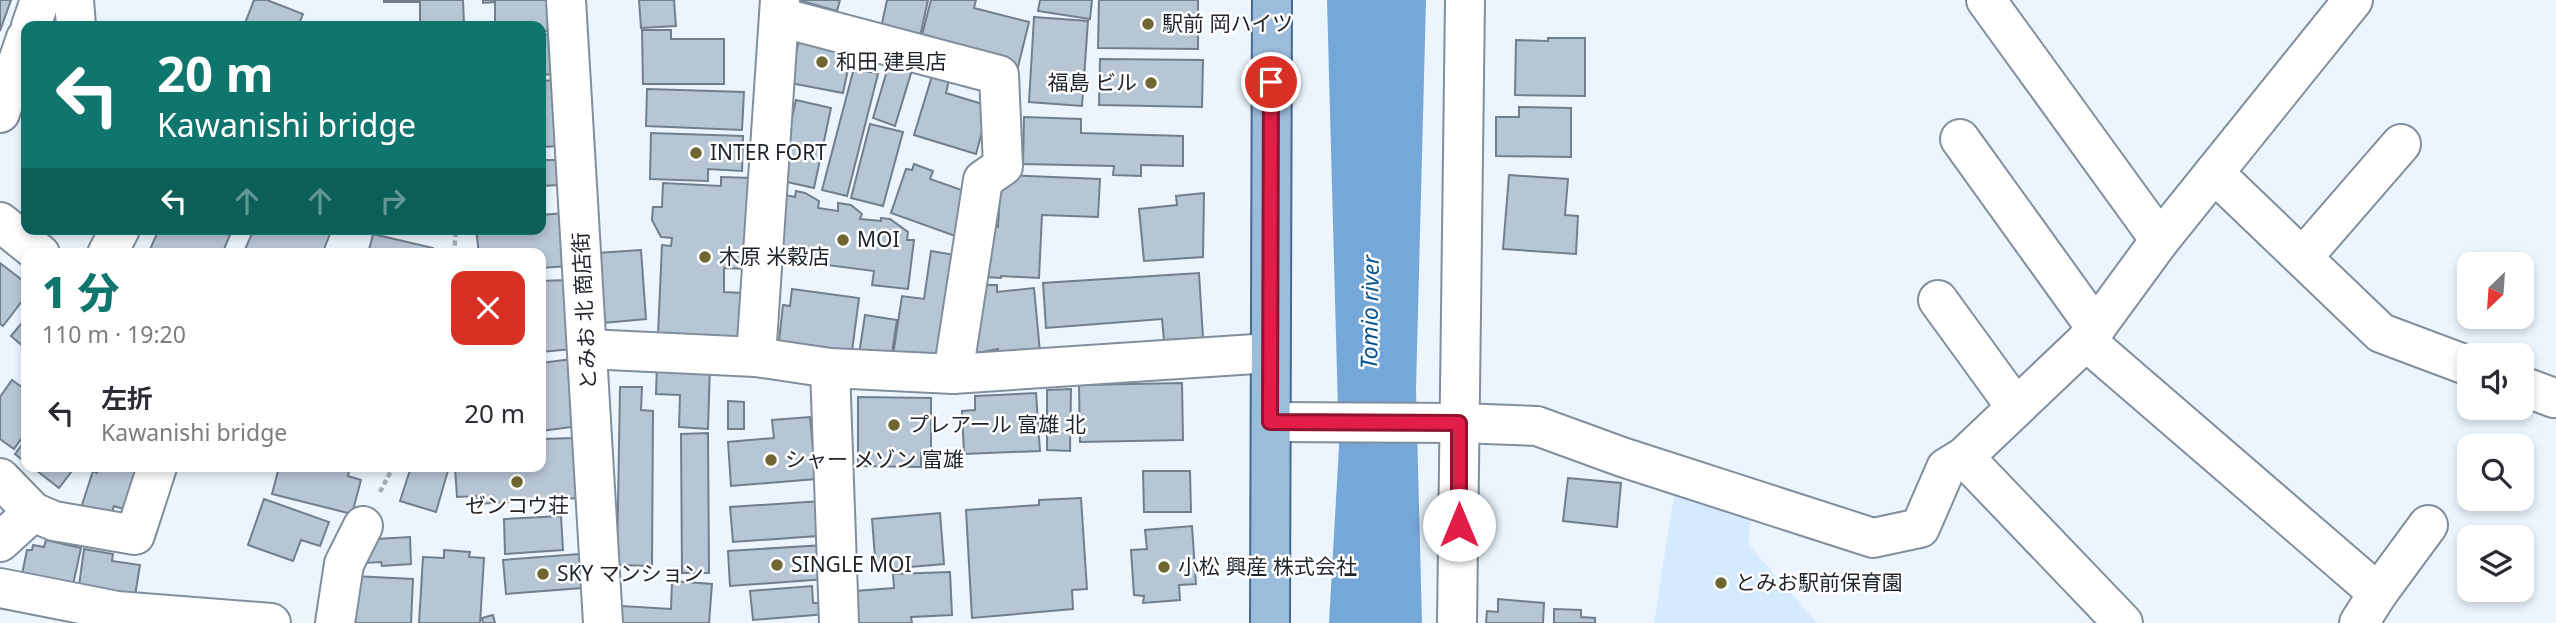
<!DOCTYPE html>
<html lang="ja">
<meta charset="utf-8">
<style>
:root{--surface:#fff;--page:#f7f7f7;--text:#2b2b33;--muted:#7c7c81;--accent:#0f766e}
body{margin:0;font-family:"Noto Sans","Noto Sans JP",sans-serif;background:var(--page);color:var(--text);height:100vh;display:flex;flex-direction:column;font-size:26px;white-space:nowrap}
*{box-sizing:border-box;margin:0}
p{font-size:23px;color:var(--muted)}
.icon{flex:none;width:38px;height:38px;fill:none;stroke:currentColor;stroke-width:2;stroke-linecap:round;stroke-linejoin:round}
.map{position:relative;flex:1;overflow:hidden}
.sheet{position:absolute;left:21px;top:248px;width:525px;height:224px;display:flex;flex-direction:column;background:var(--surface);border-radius:14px;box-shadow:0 4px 10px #0003}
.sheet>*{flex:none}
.banner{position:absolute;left:21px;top:21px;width:525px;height:214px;border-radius:14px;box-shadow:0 4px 10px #0003;background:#0f766e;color:#fff;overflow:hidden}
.needle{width:46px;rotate:205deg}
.fabs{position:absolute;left:2457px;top:252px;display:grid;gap:14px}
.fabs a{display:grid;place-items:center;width:77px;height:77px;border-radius:14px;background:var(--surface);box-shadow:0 4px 10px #0003;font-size:35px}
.pin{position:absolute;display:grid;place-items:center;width:60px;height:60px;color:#fff;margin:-30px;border:4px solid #fff;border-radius:50%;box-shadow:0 2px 7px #0007}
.me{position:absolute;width:77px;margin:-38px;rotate:0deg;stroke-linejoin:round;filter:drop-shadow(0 0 5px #0008)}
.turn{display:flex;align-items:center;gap:24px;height:147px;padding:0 21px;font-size:32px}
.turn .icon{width:91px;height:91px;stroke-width:2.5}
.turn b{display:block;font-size:49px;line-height:60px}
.lanes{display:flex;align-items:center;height:66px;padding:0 21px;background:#0003;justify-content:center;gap:35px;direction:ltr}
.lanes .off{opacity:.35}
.round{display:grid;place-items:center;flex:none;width:74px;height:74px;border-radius:14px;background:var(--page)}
.summary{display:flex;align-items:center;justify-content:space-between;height:119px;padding:0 21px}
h1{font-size:42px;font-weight:800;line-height:52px;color:var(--accent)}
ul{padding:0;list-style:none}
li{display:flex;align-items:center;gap:21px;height:91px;padding:0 21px}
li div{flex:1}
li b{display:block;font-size:26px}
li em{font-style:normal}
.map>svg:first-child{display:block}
</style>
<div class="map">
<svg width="2556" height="623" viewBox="0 0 2556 623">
<rect width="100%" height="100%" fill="#ecf5fe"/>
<polygon fill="#d5e9ff" points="1676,483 1753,508 1748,544 1817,623 1654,623"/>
<polygon fill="#76a7d9" points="1327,0 1426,0 1416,389 1422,623 1329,623 1339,447"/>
<g fill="#b7c6d5" stroke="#717f8d" stroke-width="2">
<polygon points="0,0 11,0 0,31"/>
<polygon points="254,0 267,0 303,14 299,24 304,26 244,26"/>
<polygon points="384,0 463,0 464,24 420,24 420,2 384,2"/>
<polygon points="483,0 553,0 553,31 541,31 541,26 495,26 495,2 483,3"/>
<polygon points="639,0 674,0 676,26 641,28"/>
<polygon points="798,0 840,0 837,11"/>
<polygon points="887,0 928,0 920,37 881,28"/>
<polygon points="931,0 976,0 974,8 1029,22 1018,67 920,43"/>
<polygon points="1040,0 1092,0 1090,19 1038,11"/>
<polygon points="1099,0 1198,0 1198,49 1098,48"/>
<polygon points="1034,17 1088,21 1082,106 1029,102"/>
<polygon points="642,30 671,30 671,39 724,39 724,84 643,84"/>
<polygon points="801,30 854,41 843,93 790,83"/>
<polygon points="552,34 555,74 541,75 541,35"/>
<polygon points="1548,38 1585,38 1585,96 1515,95 1516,40 1548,41"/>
<polygon points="1100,59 1203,60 1202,107 1099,105"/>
<polygon points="889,64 912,70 895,126 873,118"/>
<polygon points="854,68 878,74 847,196 822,190"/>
<polygon points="932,76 949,80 946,93 989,106 976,154 914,135"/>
<polygon points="557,80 561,146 541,147 541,81"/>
<polygon points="647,89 744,92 742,130 646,126"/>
<polygon points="796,100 831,108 814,188 778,180"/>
<polygon points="1519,107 1571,108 1571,157 1496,156 1496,117 1519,117"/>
<polygon points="1024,117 1081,119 1081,133 1183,136 1183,166 1141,165 1141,176 1113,175 1114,166 1023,164"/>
<polygon points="870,124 903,132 883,206 851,198"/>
<polygon points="651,133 743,136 742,171 708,169 708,181 650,179"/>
<polygon points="541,160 560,160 559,185 541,186"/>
<polygon points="914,164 933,171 930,179 973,194 958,237 891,213 906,169 912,170"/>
<polygon points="1001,175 1100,179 1098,217 1042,215 1039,278 1001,276 1001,278 985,277 987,226 998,227"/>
<polygon points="1509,175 1568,179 1565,215 1578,216 1576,254 1503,249"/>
<polygon points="721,177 752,178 748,269 724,268 724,292 744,293 742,339 658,335 662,245 671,246 672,238 661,237 652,220 653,207 662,207 663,183 721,186"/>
<polygon points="796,191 805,193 819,201 818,208 838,211 838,203 851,205 862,214 860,219 881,221 881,218 890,219 908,232 907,240 914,240 908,289 872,285 874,271 773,258 785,195 795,197"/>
<polygon points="1204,193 1203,257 1144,261 1139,209 1177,205 1176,196"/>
<polygon points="564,213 569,266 541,268 541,254 479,254 476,229 541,229 541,215"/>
<polygon points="159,229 216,229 230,235 222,254 148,254"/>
<polygon points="254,229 332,229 322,254 243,254"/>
<polygon points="373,234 433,248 432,254 368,254"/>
<polygon points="641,250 646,319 603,323 597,253"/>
<polygon points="931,251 961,256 945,362 893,355 902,296 924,299"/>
<polygon points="0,263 26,283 26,296 3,326 0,324"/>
<polygon points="1199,273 1203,338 1164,340 1162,319 1046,328 1043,283"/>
<polygon points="567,280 572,349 541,352 541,281"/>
<polygon points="975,285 997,285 997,292 1034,288 1040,352 998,355 998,349 967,355"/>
<polygon points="792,289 859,298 852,351 779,341 783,305 790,306"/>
<polygon points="865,315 897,320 891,360 859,354"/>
<polygon points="26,318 26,349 11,336"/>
<polygon points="572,359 579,426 541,431 541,363"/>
<polygon points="657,363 710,365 708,429 679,427 680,395 656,394"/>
<polygon points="12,380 26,390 26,432 14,449 0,439 0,397"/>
<polygon points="1182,383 1183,440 1080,442 1079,385"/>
<polygon points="620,387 642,387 641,410 653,411 652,566 617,565"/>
<polygon points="1071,389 1070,451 1047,450 1047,390"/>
<polygon points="1036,393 1040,451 964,454 962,411 975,410 975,396"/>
<polygon points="858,397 931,398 931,453 921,453 921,467 858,466"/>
<polygon points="728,401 744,402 744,429 728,429"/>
<polygon points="810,417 816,479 731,486 728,442 774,438 772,420"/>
<polygon points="708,433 709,573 682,573 681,434"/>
<polygon points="574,438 578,498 478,504 477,496 457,497 455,467 541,467 541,439"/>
<polygon points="26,439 26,463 15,454"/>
<polygon points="32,467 75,467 59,488"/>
<polygon points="99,467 140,467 126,510 114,506 110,518 81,508 93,471 97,473"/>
<polygon points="279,467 350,467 348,476 361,480 352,514 272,494"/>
<polygon points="411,467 449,467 436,512 400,501"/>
<polygon points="1143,471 1190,471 1191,512 1144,512"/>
<polygon points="1568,478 1621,483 1617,527 1563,521"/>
<polygon points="1081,498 1087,589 1072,590 1073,609 972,618 966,510 1039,505 1039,500"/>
<polygon points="264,499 329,522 320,546 301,540 293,561 248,545"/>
<polygon points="821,501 818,536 733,542 730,507"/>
<polygon points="940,513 944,564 876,570 872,519"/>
<polygon points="561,516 563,550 505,554 504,519"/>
<polygon points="1192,526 1196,584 1179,585 1180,600 1143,603 1144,596 1134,595 1131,550 1147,549 1145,530"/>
<polygon points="410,537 411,564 382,566 381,562 364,563 376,539"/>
<polygon points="46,540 81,548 71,594 20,584 27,550 32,550 33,545 44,547"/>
<polygon points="824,545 826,579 730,586 728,551"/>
<polygon points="84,549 113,554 112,561 140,565 134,602 78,593"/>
<polygon points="444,550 470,552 469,557 484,558 480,623 419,623 423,557 444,558"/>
<polygon points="579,554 582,588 506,594 503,560"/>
<polygon points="950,572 952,615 911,617 912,623 857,623 855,591 894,588 893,574"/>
<polygon points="353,576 413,579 411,623 351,623"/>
<polygon points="672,581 712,584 709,623 622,623 622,606 671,609"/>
<polygon points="812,586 813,603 827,603 827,614 753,620 750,591"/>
<polygon points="1498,599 1544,603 1543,623 1486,623 1487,611 1498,612"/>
<polygon points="1554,609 1581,610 1581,617 1595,618 1595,623 1554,623"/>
<polygon points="493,615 495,623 483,623 482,618"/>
</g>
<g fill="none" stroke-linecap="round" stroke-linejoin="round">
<defs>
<g id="minor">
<polyline points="74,0 76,26"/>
<polyline points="566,0 603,623"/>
<polyline points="1986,0 2160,240"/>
<polyline points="779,17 999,75 1003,166 983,180 953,374"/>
<polyline points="31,26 40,0"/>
<polyline points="0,113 26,38"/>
<polyline points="1960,139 2096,328"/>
<polyline points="2214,173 2381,333 2469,366"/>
<polyline points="0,222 40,254"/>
<polyline points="107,254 120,229"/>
<polyline points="2303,257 2401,144"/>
<polyline points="1938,300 2015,406"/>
<polyline points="2086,341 2378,593"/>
<polyline points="587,349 756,357 830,368 953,374 1270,353"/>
<polyline points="756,357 780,0"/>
<polyline points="830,368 839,623"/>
<polyline points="2522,386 2554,398"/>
<polyline points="1271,422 1459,423 1537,426 1622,457 1873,538 1920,528 1946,468 1964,457 2086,341 2160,240 2353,0"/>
<polyline points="1964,457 2123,623"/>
<polyline points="0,478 33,512 54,521 135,535 157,467"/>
<polyline points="0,542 33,512"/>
<polyline points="0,588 117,611 271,623"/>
<polyline points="335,623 344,564 363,526"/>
<polyline points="1457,623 1465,0"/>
<polyline points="2359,623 2378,593 2428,525"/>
</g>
<polyline id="major" points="1270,623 1272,0"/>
</defs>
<use href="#minor" stroke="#818f9d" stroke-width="42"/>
<use href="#major" stroke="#456a8f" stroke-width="42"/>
<g stroke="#a6adb5" stroke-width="4.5" stroke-dasharray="5 3.5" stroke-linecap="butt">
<polyline points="454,254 456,229"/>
<polyline points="380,492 393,467"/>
</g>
<use href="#minor" stroke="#fff" stroke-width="38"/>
<use href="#major" stroke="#9cbcdc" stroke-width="38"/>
</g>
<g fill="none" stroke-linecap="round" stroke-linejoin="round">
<defs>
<polyline id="route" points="1271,82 1270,422 1459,423 1459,525"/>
</defs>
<use href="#route" stroke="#92132f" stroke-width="18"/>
<use href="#route" stroke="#e11d48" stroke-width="12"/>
</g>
<g fill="#6f6632" stroke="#fff" stroke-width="2.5">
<circle cx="1148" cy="24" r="7"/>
<circle cx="822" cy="62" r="7"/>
<circle cx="1151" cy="83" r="7"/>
<circle cx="696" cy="153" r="7"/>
<circle cx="843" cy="240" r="7"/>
<circle cx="705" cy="257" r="7"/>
<circle cx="894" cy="425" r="7"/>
<circle cx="771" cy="460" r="7"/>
<circle cx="517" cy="482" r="7"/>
<circle cx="777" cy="565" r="7"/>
<circle cx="1164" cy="567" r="7"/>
<circle cx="543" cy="574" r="7"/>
<circle cx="1721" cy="583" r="7"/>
</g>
<g text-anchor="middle" stroke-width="5" stroke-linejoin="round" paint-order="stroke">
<g font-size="21" fill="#1f242a" stroke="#fff" text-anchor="start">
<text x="1162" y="31">駅前 岡ハイツ</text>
<text x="836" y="69">和田 建具店</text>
<text x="1137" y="90" text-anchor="end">福島 ビル</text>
<text x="710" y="160">INTER FORT</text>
<text x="857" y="247">MOI</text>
<text x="719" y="264">木原 米穀店</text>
<text x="908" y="432">プレアール 富雄 北</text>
<text x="785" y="467">シャー メゾン 富雄</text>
<text x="517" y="513" text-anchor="middle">ゼンコウ荘</text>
<text x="791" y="572">SINGLE MOI</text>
<text x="1178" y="574">小松 興産 株式会社</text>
<text x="557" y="581">SKY マンション</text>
<text x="1735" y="590">とみお駅前保育園</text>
</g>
<g font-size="21" fill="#1f242a" stroke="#fff">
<text transform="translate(585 311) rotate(-93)" y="7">とみお 北 商店街</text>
</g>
<g font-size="23" font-style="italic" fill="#055490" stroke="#fff">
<text transform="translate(1370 312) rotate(-89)" y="8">Tomio river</text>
</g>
</g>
</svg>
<div class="fabs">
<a><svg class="needle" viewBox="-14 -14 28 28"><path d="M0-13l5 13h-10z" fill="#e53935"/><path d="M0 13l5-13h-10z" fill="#7c7c81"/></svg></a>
<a><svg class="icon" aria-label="sound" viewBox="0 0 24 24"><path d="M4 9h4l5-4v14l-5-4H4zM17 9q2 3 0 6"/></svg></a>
<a><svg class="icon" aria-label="search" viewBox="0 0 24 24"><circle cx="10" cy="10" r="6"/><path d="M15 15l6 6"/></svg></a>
<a><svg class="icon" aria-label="layers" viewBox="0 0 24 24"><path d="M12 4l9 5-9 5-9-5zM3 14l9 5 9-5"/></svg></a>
</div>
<div class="pin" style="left:1271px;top:82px;background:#d93025"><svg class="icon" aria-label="arrive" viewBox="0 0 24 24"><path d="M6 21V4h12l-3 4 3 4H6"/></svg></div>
<svg class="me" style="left:1459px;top:525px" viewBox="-20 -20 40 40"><circle r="19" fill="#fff"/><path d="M0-13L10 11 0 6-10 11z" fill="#e11d48"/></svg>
<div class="banner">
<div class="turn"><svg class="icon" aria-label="left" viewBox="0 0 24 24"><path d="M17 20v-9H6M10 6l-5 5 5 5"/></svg><div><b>20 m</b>Kawanishi bridge</div></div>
<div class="lanes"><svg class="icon" aria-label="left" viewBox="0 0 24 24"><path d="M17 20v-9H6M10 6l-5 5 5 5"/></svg><svg class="icon off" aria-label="ahead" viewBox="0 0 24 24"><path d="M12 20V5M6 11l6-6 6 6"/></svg><svg class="icon off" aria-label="ahead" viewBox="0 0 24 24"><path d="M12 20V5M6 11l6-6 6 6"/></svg><svg class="icon off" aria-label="right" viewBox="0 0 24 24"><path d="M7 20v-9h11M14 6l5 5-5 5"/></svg></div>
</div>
<section class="sheet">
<div class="summary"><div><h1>1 分</h1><p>110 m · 19:20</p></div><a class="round" style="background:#d93025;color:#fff"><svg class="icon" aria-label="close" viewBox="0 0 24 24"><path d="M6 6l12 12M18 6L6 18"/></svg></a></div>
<ul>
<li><svg class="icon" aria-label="left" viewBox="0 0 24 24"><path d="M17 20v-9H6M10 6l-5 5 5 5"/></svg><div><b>左折</b><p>Kawanishi bridge</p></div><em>20 m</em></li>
</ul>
</section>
</div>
